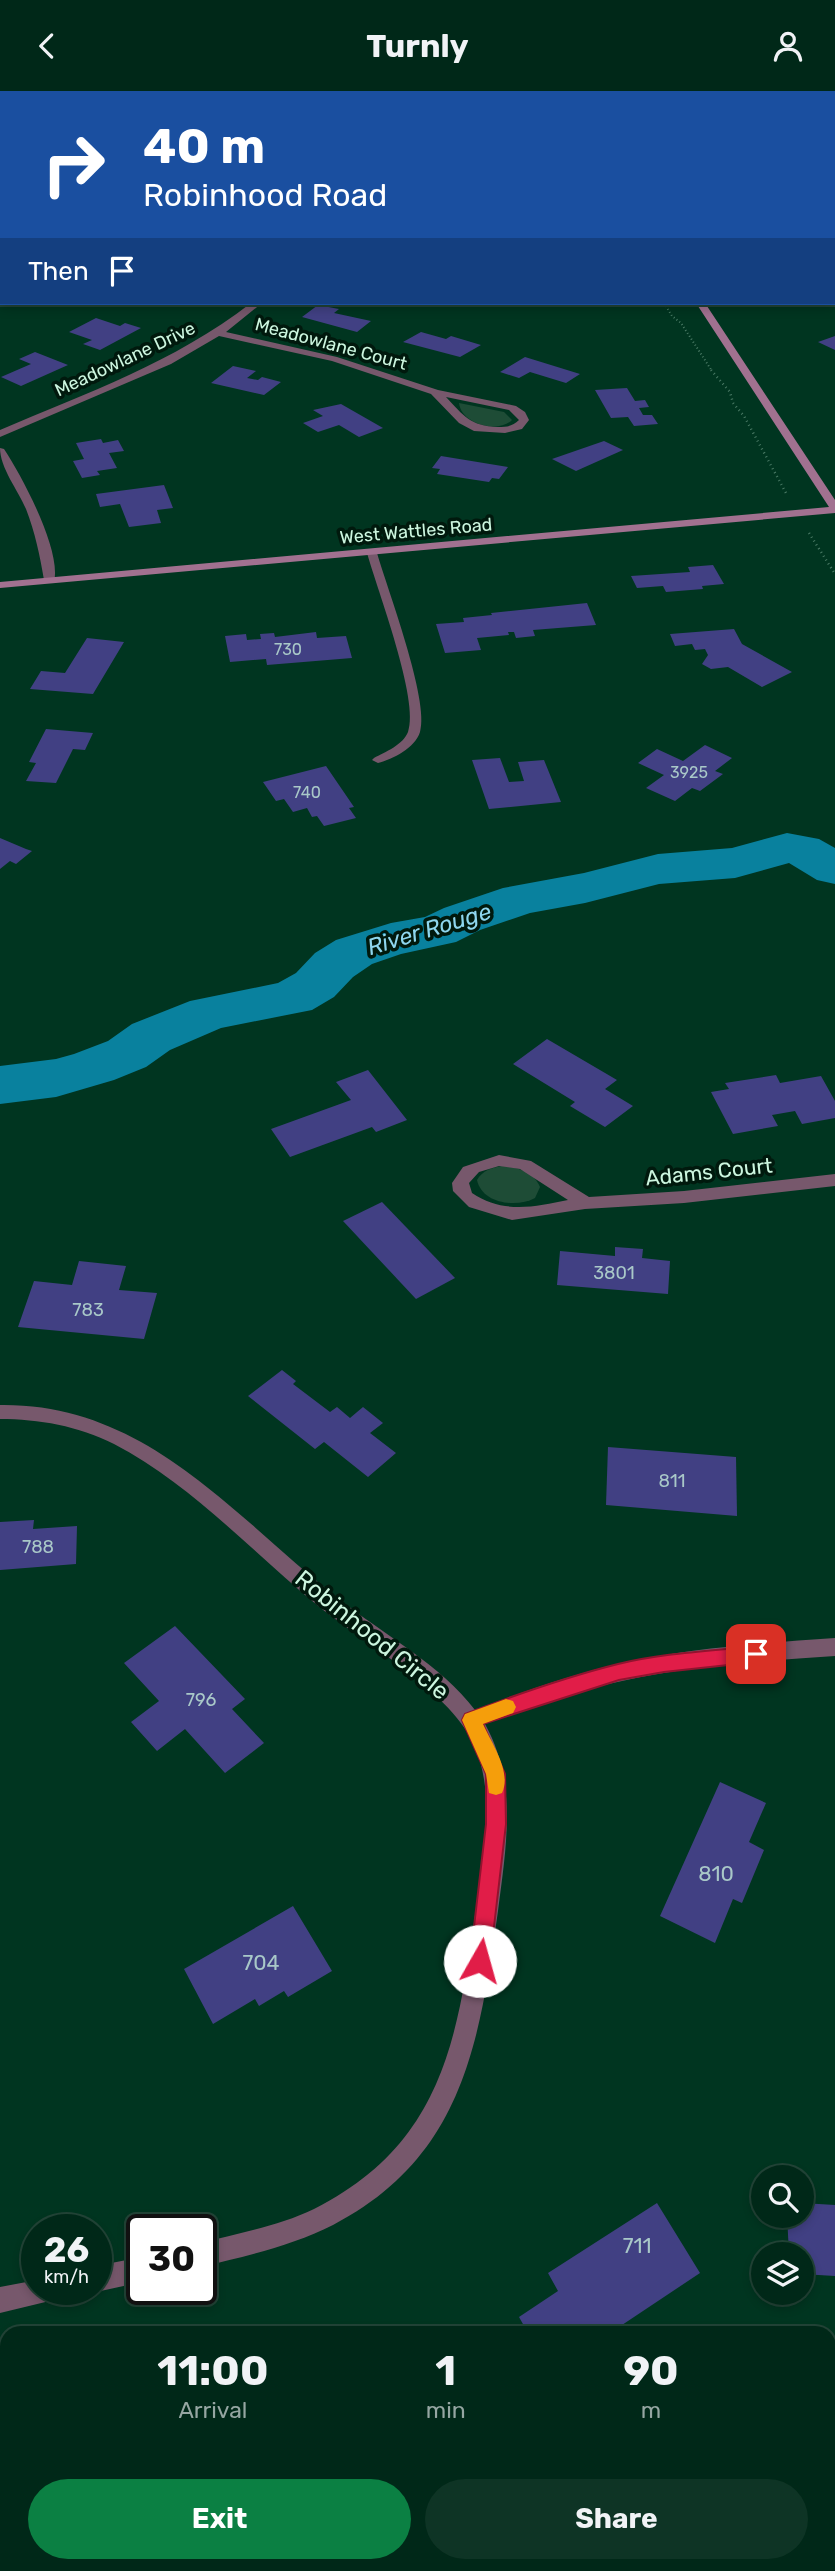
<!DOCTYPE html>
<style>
:root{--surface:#002818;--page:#0e3425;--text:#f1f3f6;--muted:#95a6a2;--line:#224437;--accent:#0b8043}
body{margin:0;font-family:Rubik,sans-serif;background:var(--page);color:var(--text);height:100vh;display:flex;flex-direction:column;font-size:26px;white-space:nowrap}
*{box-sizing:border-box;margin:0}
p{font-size:23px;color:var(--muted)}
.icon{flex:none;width:38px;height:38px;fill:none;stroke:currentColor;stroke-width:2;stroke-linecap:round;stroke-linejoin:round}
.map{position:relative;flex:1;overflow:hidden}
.panel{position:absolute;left:0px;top:2235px;width:836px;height:247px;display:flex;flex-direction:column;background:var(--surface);border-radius:21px 21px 0 0;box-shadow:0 4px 10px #0003,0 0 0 2px var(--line)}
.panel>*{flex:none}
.guide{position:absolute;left:0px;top:0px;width:836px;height:214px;box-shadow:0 4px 10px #0003,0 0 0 2px var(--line);background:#1a4fa0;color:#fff;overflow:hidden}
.controls{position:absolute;left:751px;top:2074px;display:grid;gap:14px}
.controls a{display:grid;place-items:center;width:63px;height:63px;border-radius:50%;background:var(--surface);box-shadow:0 4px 10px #0003,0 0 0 2px var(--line);font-size:35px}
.speed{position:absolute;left:21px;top:2123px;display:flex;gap:14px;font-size:35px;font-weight:700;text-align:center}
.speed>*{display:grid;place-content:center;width:91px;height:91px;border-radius:50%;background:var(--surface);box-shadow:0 4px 10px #0003,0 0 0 2px var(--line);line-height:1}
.speed small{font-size:18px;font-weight:400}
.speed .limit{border:4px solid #111;border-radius:10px;background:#fff;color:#111}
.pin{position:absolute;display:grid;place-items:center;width:60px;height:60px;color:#fff;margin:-30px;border-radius:14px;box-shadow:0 4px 10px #0006}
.me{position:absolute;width:77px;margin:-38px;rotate:7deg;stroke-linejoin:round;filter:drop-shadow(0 0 5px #0008)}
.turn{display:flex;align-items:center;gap:24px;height:147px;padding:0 28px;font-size:32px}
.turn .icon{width:91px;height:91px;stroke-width:2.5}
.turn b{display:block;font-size:49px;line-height:60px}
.then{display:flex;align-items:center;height:66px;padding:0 28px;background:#0003;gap:14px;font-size:26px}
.eta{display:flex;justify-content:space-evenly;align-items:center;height:119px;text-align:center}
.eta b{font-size:42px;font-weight:700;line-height:49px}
.cta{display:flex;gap:14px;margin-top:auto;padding:14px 28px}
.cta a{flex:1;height:80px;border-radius:42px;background:var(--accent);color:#fff;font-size:28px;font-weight:700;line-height:80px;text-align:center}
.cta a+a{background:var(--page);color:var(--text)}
header{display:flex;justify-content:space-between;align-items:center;height:91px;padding:0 28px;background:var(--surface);font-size:32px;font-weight:700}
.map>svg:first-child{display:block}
</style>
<header><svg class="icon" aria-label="back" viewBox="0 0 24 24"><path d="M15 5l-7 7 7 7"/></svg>Turnly<svg class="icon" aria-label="person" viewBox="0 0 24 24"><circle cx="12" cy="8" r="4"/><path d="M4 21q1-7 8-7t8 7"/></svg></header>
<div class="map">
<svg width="835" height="2480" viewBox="0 0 835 2480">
<rect width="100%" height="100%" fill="#003520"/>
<g fill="#1e4c36">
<path d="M459,312l45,9 8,8c-14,14 -51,4 -53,-17z"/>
<path d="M502,1075c16,2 31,5 38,21l-5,11c-18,10 -53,6 -58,-18 6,-10 14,-12 25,-14z"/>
</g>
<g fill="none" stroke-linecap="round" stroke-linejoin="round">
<polygon fill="#09819e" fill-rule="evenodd" points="787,742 819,748 835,757 835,793 817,789 789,772 735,787 659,793 585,812 530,822 480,839 456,851 401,863 372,873 353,886 334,906 312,919 221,937 170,959 146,976 114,989 56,1006 0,1013 0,975 56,968 74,963 108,950 132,933 190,910 278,892 296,882 315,862 336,849 391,832 425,826 444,817 503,797 584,782 658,763 732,757"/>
</g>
<g fill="#414083">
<polygon points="318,214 339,218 334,222 371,230 357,241 302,226"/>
<polygon points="96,227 120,235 125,232 141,237 100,259 83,253 92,249 69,241"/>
<polygon points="421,241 446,248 451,245 481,254 460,266 403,251"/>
<polygon points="835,245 835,259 818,251"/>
<polygon points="35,261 68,274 21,295 1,286 31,273 19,268"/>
<polygon points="525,266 580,283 566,292 530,281 519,287 500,281"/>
<polygon points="233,275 256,280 247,287 258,289 262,286 281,291 264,304 211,292"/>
<polygon points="627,297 635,310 645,309 649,316 639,317 643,324 652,324 658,333 634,335 628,326 611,327 595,299"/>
<polygon points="341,313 383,337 359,346 339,334 318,341 303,332 323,325 313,319"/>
<polygon points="101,348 103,352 118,349 124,360 109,362 117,377 97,380 100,384 82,387 73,370 84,368 76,352"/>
<polygon points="604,350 623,359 576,380 552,368"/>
<polygon points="441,365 508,376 499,388 492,387 489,391 437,383 440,378 432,377"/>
<polygon points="164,394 173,417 157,419 161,432 129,436 120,413 100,416 96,403"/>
<polygon points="713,474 724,493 702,495 703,498 666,501 663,495 637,497 631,485 690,481 688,476"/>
<polygon points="587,512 596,534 533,539 535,545 516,547 514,541 508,541 509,544 477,547 481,559 445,562 436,533 464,531 463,527 492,524 491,522"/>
<polygon points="734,538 742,553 792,581 762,596 728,576 711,578 702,573 708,564 705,558 695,559 692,553 675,555 670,543"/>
<polygon points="316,541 317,547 346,545 352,567 267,574 266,568 230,571 225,545 246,543 247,549 261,548 260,543 274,542 275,546"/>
<polygon points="87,547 124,551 93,603 30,598 41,580 65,582"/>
<polygon points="46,638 93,642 85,659 73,658 56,692 26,690 36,672 29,671"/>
<polygon points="705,654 732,667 715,680 723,683 700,700 692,697 675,710 646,697 664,684 638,672 657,658 683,670"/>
<polygon points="500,667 509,691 524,690 518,671 544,669 561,711 489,718 472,669"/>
<polygon points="326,675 354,716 349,717 356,727 324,735 317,725 312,726 307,717 293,721 284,708 276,710 263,691"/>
<polygon points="0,747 26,758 32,760 16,773 10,770 0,778"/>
<polygon points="547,948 617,989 605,998 633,1015 605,1036 570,1015 575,1011 513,973"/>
<polygon points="368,979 407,1029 376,1041 372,1036 290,1066 271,1038 351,1009 336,991"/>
<polygon points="776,984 780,992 821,985 835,1010 835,1027 802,1033 795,1020 772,1024 778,1035 733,1043 711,1001 729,998 725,992"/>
<polygon points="382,1111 455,1187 416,1208 343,1130"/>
<polygon points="615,1156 643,1158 642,1167 670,1170 668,1203 557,1194 560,1160 615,1165"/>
<polygon points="79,1170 126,1175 119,1199 157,1202 144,1248 18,1236 34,1190 72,1194"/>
<polygon points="282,1279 296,1290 293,1293 330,1321 337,1316 350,1327 363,1316 383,1332 370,1342 396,1362 368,1386 324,1351 315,1358 248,1305"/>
<polygon points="608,1356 736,1366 737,1425 606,1414"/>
<polygon points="34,1429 33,1438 77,1435 76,1473 0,1479 0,1431"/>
<polygon points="175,1535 245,1608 232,1618 264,1652 225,1682 185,1638 157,1660 131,1631 159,1610 124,1572"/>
<polygon points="720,1691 766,1712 749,1751 764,1759 742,1812 733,1808 715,1852 660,1825"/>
<polygon points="293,1815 332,1880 288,1906 284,1900 259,1915 255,1908 213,1933 184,1878"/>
<polygon points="657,2112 700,2182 610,2242 528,2242 519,2226 558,2200 548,2182"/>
<polygon points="802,2112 835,2114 835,2185 802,2183 802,2163 789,2163 787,2124 802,2124"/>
<polygon points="7,2418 7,2474 19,2474 19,2480 0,2480 0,2419"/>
</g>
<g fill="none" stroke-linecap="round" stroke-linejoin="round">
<polyline stroke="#4a7b66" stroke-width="2" stroke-dasharray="1 2.5" stroke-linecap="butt" points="664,212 672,225 681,232 712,280"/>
<g stroke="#4a7b66" stroke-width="2.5" stroke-dasharray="1 3.5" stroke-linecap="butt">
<polyline points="711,279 730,301 733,312 744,325 786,402"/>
<polyline points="809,442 835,483"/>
</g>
<path fill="#77586c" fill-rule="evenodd" d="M372,459l5,3c10,35 53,148 43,179 -5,16 -27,27 -42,31l-6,-3 2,-2c11,-6 29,-13 34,-26 12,-31 -31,-143 -41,-179z"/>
<g fill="#77586c" fill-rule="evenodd">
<polygon points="265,0 273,0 274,2 266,2"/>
<rect x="0" y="45" width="2" height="6"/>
<polygon points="2,146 2,153 0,154 0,147"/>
<path d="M251,212h11l-36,29 111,25 101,33 78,16 9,6 4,8 -7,9 -17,4 -31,-2 -15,-8 -28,-29 -99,-33 -113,-25 -48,28 -171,73v-7c89,-38 173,-67 251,-127zM446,306l63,13 10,10c-6,6 -12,7 -21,7 -28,-1 -34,-11 -52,-30z"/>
<path d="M0,357l4,1c18,27 58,102 50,133l-10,-2c-4,-24 -9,-48 -18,-71 -8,-19 -26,-41 -26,-61z"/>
<path d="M499,1064l32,6 58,36 95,-6 151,-17v12l-151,17 -99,6 -73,11 -43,-13 -16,-16 -1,-8 11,-16zM499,1075l21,3 48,31c-34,7 -65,14 -96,-7l-3,-10 10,-11z"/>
<path d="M0,1314c147,-2 233,111 339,194 44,35 102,66 136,111 48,-18 97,-36 148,-47 70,-15 141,-20 212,-25v18c-71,5 -143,9 -213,25 -47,10 -92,26 -137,43 33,60 21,123 13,187 -19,133 -35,246 -165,314 -41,21 -88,31 -132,42v-24c37,-10 78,-17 113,-34 127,-64 143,-167 161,-294 8,-54 21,-113 1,-166 -22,-56 -111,-105 -159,-144 -67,-55 -125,-120 -203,-161 -36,-18 -75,-25 -114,-25z"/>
<polygon points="142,2166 142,2191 96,2201 90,2198 96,2198 96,2175"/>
<polygon points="37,2189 37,2198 66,2198 62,2207 0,2222 0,2196"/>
</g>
<g fill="#a17190" fill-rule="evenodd">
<polygon points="554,0 562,0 563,2 555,2"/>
<polygon points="696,212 705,212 835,409 835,422 0,497 0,491 829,416"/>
</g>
</g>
<path fill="#e11d48" stroke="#92132f" stroke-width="2" d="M756,1555l6,2 3,6 -3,5 -6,3 -92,10 -45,8 -136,44 22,50 1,50 -16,137 -3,7 -7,3 -7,-3 -3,-7 16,-137v-50l-24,-54 3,-6c50,-19 101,-37 153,-50 45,-11 92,-13 138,-18z"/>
<path fill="#f59e0b" d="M506,1608l7,2 3,6 -3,6 -30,11c9,20 29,48 19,69l-6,2 -7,-2 -3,-19 -24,-54 3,-6z"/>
<g text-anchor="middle" stroke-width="7" stroke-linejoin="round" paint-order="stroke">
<g font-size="16" fill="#a9c8c8">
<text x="288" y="564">730</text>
<text x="689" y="687">3925</text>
<text x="307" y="707">740</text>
</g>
<g font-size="18" fill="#ccf6df" stroke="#00190d">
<text transform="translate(331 253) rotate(15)" y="6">Meadowlane Court</text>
<text transform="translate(125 268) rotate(-25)" y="6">Meadowlane Drive</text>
<text transform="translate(416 440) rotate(-5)" y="6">West Wattles Road</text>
</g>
<g font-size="18" fill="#a9c8c8">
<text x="614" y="1188">3801</text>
<text x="88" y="1225">783</text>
<text x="672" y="1396">811</text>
<text x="38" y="1462">788</text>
<text x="201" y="1615">796</text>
</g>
<g font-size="21" fill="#ccf6df" stroke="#00190d">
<text transform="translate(709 1081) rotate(-6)" y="7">Adams Court</text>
</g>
<g font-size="21" fill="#a9c8c8">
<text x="716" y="1790">810</text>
<text x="261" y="1879">704</text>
<text x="637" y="2162">711</text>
</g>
<g font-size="23" font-style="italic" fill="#8ed6ee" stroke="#00190d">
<text transform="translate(429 838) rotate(-17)" y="8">River Rouge</text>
</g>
<g font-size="24" fill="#ccf6df" stroke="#00190d">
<text transform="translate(372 1544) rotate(39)" y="8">Robinhood Circle</text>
</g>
</g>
</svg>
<div class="controls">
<a><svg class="icon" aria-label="search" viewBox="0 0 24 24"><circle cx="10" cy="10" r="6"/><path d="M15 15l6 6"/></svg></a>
<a><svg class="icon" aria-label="layers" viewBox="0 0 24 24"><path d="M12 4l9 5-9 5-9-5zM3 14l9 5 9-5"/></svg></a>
</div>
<div class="speed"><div>26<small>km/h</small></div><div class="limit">30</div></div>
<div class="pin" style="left:756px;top:1563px;background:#d93025"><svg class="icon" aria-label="arrive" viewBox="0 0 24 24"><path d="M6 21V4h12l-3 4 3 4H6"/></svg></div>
<svg class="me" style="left:480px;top:1870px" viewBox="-20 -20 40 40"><circle r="19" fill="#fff"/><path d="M0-13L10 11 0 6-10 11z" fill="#e11d48"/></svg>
<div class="guide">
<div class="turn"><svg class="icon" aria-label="right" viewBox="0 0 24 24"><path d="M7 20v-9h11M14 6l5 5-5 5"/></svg><div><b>40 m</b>Robinhood Road</div></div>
<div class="then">Then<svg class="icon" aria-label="arrive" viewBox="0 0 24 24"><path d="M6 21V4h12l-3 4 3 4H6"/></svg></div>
</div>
<section class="panel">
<div class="eta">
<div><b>11:00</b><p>Arrival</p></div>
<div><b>1</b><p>min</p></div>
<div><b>90</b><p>m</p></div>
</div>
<div class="cta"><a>Exit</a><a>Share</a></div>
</section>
</div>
